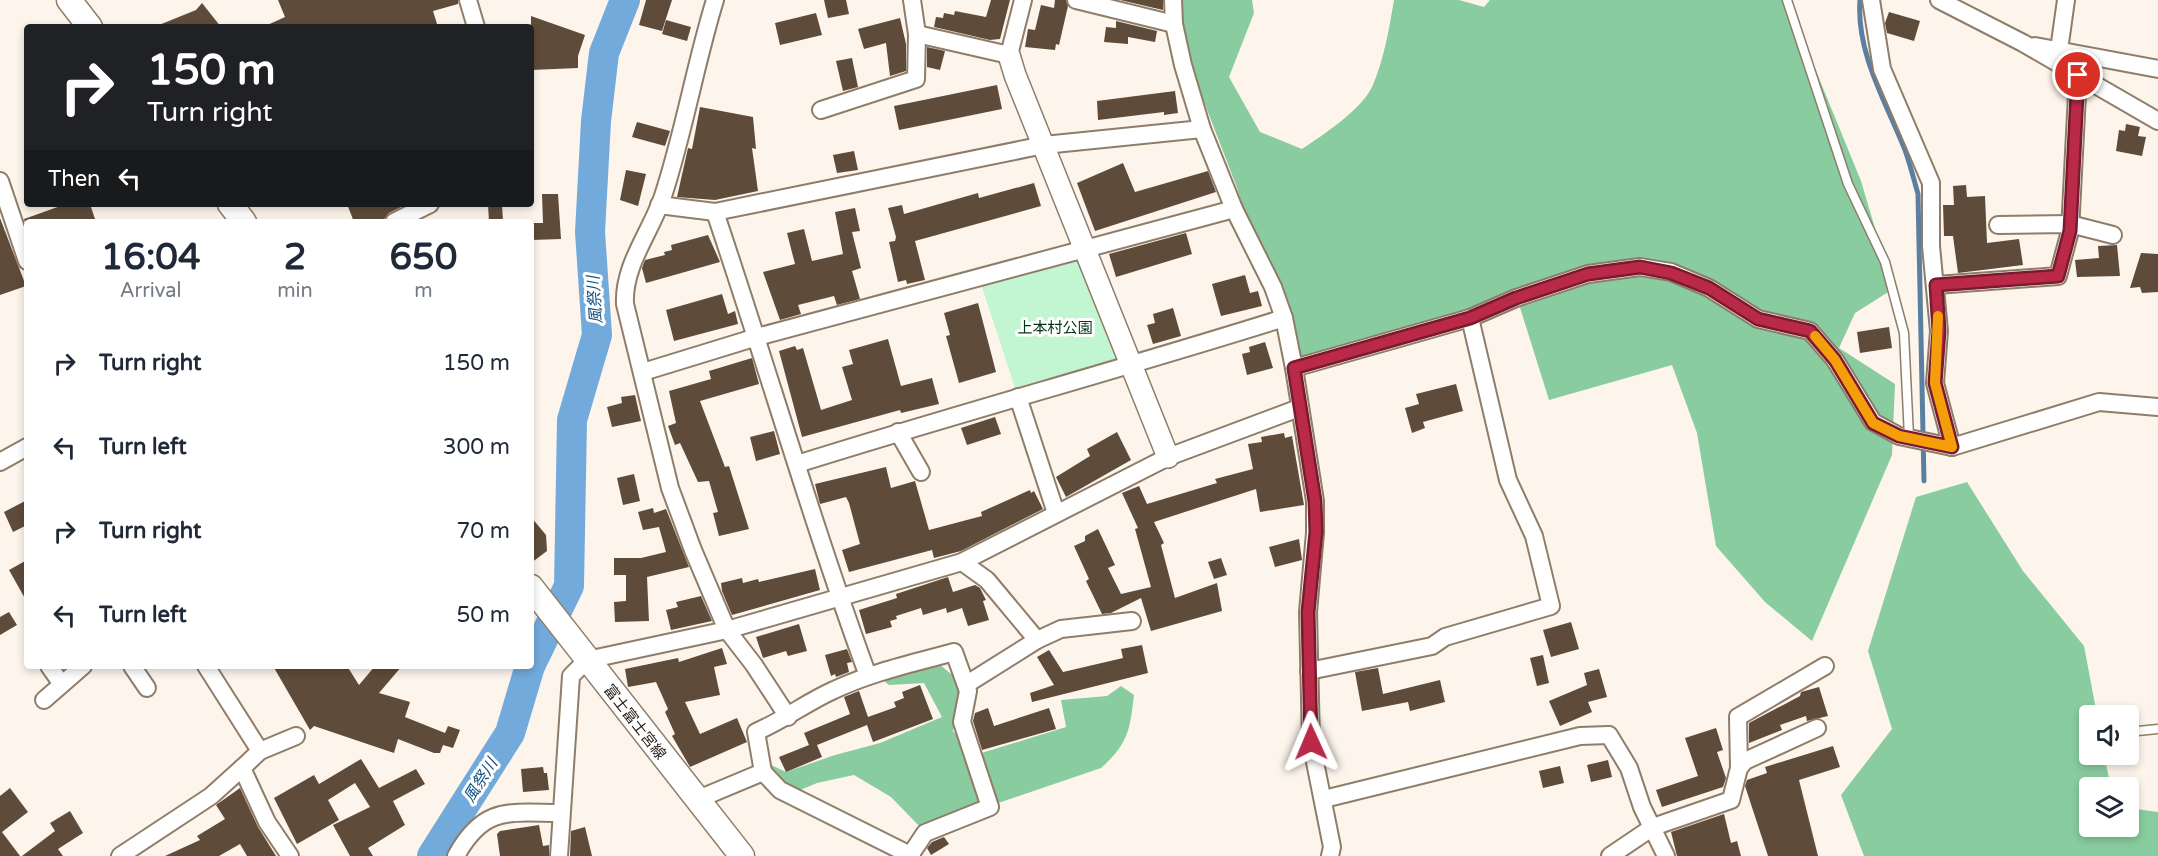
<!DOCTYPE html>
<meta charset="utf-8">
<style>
:root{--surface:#fff;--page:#f6f6f7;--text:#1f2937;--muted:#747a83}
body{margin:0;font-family:"Varela Round","Noto Sans JP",sans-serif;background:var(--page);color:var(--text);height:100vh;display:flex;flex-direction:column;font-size:22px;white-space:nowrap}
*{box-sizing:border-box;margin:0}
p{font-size:20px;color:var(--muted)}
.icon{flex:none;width:33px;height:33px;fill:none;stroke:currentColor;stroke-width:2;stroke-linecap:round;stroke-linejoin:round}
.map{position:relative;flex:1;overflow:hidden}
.details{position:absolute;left:24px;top:219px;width:510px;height:450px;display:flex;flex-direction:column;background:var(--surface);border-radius:6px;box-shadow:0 3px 9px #0003}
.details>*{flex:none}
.guide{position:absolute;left:24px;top:24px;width:510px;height:183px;border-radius:6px;box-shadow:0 3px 9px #0003;background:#202124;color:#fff;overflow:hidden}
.tools{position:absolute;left:2079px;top:705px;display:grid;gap:12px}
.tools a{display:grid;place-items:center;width:60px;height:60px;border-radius:6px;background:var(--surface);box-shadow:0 3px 9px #0003;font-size:30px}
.pin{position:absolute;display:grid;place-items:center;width:51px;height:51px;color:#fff;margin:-26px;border:3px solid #fff;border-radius:50%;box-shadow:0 2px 6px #0007}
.me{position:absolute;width:66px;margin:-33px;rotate:359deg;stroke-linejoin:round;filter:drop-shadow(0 0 4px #0008)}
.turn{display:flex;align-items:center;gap:21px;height:126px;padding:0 24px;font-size:27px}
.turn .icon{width:78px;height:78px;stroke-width:2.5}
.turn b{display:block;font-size:42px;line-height:51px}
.then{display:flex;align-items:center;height:57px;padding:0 24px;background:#0003;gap:12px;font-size:22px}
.eta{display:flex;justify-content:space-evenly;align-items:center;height:102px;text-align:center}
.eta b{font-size:36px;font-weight:800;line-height:42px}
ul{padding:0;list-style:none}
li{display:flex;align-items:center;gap:18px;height:84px;padding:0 24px}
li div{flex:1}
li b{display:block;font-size:22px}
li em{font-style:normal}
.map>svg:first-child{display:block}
</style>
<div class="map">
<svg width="2158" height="856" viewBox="0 0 2158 856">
<rect width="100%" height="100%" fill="#fdf5ec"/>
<polygon fill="#c2f5d1" points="1084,250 1133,366 1018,397 979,278"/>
<g fill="#89cc9f">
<path d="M1176,0h76l2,13 -25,64 31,55 42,17c21,-14 59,-39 70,-62 12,-27 17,-58 22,-87h65l25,7 6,-7h297l74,181 32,108 -38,24 -16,35 56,36 -3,71 -80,186 -47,-39 -49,-56 -19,-113 -25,-68 -123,35 -32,-102 -223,70 -58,-183 -62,-161z"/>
<polygon points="1967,482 2023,571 2084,646 2097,715 2090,716 2090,754 2104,755 2111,787 2090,788 2090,826 2128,826 2129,808 2158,812 2158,856 1864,856 1841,795 1892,729 1868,651 1916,497"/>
<path d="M939,664l23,19 -9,48 22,24 91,-28 -5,-27 46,-4 14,-10 13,9c-4,35 -6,49 -33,73l-179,61 -31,-32 -37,-22 -37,8 -24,10 -23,-10 -5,-21 21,10 49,-17 45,-12 62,-26 -18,-34 -35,2 -10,-8z"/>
</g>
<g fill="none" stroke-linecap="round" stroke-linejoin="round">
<g stroke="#5a7fa0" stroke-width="5">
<path d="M1860,0c-4,53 26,102 45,150 5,14 9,30 13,44l6,287"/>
<polyline points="441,840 443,856"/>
</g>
<g stroke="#72aadc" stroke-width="30">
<polyline points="531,664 569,586 572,420 597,335 590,232 596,121 604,53 625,0"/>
<polyline points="432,856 510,733 530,666"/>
</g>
</g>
<g fill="#5e4b3a">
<polygon points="278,0 458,0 458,4 433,11 438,27 263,27 285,17"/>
<polygon points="646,0 672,0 662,31 639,25"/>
<polygon points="824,0 846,0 849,14 828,18"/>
<polygon points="991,0 1010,0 1000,39 990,40 934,27 936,17 943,18 944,13 954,15 955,11 986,17"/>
<polygon points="1055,0 1066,0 1068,6 1059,45 1056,44 1055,50 1025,47 1028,29 1035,30 1041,5 1054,8"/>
<polygon points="1120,0 1163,0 1163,10"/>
<polygon points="202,3 221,27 154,27 196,10"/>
<polygon points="1889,12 1920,21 1914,41 1887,33 1885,23"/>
<polygon points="816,13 822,35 780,45 775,23"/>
<polygon points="531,16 585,35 578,56 578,68 531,70"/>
<polygon points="900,18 906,44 906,71 890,76 886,43 864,49 858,29"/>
<polygon points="666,20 691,27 687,41 662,34"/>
<polygon points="1116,21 1157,31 1155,42 1128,37 1128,44 1104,42 1106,27 1116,28"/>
<polygon points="927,47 945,51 940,70 927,67"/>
<polygon points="852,58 858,87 843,91 836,61"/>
<polygon points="997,85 1002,109 899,130 894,106"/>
<polygon points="1175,91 1178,113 1164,115 1164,112 1098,120 1097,101"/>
<polygon points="700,107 753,117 756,149 752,148 758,191 715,200 677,197 688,148 692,149"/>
<polygon points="637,122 670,131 665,146 632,137"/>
<polygon points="2126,124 2140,127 2138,136 2146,137 2142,156 2116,151 2119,130 2125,131"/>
<polygon points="854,151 858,170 837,173 833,155"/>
<polygon points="1123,163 1135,192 1208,171 1216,192 1095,231 1077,183"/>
<polygon points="626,170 646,174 638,206 620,200"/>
<polygon points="1034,183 1041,206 915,241 925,280 907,284 906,280 898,282 889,242 895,241 896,237 888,208 902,205 904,214 978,193 979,198"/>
<polygon points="1966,185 1967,197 1985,196 1987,243 2019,239 2023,265 1958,273 1953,236 1944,236 1943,205 1954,205 1953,186"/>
<polygon points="542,194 558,194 561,239 531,240 531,223 543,223"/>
<polygon points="66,204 90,204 96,222 25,222 24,219"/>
<polygon points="347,204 407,204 389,213 382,222 354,222"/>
<polygon points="488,204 502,204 503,222 489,222"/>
<polygon points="855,208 860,231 852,232 861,268 852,271 860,299 837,305 834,296 798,305 801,314 780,320 763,272 795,264 787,233 804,229 812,261 843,254 835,212"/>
<polygon points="0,218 26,286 0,295"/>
<polygon points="1186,233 1192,254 1116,277 1109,254"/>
<polygon points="708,235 720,262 646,283 642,268 645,260 665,255 664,252 672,250 671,245"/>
<polygon points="2117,245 2120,276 2077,277 2075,260 2099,258 2098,246"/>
<polygon points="2141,253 2158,254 2158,292 2142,293 2140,287 2130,288"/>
<polygon points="1245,275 1250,293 1258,291 1262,306 1221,316 1212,284"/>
<polygon points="722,294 728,314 735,311 738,324 674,341 666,310"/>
<polygon points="978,303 996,372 959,383 946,336 950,335 944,313"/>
<polygon points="1173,308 1181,336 1153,344 1147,325 1155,323 1153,314"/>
<polygon points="1889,327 1892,348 1860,353 1857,332"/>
<polygon points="888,339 901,386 932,378 939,404 901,413 900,410 802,437 779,351 795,346 797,350 803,348 821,410 852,400 842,367 853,364 849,350"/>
<polygon points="1265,342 1273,368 1247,375 1242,354 1250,352 1249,347"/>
<polygon points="752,358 759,384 700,401 725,467 729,466 749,529 719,536 713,513 718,512 709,481 698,482 680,443 675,445 668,426 676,423 669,391 711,379 709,371"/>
<polygon points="1456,384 1463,411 1423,422 1425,428 1412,433 1405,408 1419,404 1416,394"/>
<polygon points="635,395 641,421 612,427 607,407 622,403 621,397"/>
<polygon points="995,417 1001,434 967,445 961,428"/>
<polygon points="774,431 780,454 756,461 750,437"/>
<polygon points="1117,432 1131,460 1066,497 1056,477 1090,456 1087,449"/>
<polygon points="1284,433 1285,438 1292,436 1304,505 1260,512 1256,489 1154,522 1164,543 1161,545 1175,598 1217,583 1222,611 1151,631 1141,598 1111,613 1102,614 1086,581 1089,579 1074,546 1085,541 1085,536 1098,529 1115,565 1108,568 1121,594 1151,587 1135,529 1138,528 1122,493 1139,486 1147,504 1217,483 1215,479 1253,469 1248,444 1262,442 1261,437"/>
<polygon points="886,467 891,488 915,481 929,530 982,516 981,512 1030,490 1031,493 1034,491 1043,509 961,551 934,558 932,550 849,572 842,550 860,544 849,503 846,497 820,504 815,484"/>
<polygon points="634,474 640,501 623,505 617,478"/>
<polygon points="27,500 27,525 13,532 4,512"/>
<polygon points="653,508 654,513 666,509 689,567 647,577 649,621 615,622 614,602 626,601 626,575 614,575 614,558 641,558 666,552 659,527 643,530 638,512"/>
<polygon points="531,517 546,535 547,551 531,563"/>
<polygon points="1299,539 1302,560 1275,567 1269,547"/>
<polygon points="1221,558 1227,575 1214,579 1208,562"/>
<polygon points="27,560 27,602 9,570"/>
<polygon points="815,569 820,590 732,615 722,591 721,583 742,578 743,583 758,579 759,582"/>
<polygon points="948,577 953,592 975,585 980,588 986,600 983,601 989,620 968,626 962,608 947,613 946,608 923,615 921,608 896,616 897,619 890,621 892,627 866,634 859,610 897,598 896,594"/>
<polygon points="701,596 712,621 671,630 666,610 678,607 676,602"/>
<polygon points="9,612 17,625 0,635 0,617"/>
<polygon points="1571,622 1579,649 1551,657 1543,630"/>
<polygon points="799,624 807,651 788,656 786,651 763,658 756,637"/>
<polygon points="1142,645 1148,673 1032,702 1030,693 1054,685 1037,657 1049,650 1063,672 1123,658 1121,649"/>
<polygon points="722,648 727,664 714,667 720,695 685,702 700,734 737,718 747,742 690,767 672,736 675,734 665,712 668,709 656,682 628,687 625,669 678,658 679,662"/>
<polygon points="847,649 852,662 847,663 849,672 836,677 835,674 831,676 825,655"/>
<polygon points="1543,655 1549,683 1537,686 1530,658"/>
<polygon points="273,666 347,666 359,685 375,666 402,666 379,693 410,702 405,717 445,733 448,726 460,730 453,748 443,745 440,753 434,753 398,739 394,753 314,726 310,730"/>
<polygon points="1378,668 1383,694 1440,680 1445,702 1410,711 1408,702 1362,711 1355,672"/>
<polygon points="1599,669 1607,697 1588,702 1592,712 1560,726 1549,701 1587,685 1584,673"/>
<polygon points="920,685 933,719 873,742 867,725 817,745 822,757 786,772 779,757 809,745 804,733 850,714 844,697 859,691 868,717 896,707 894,702 904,698 902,692"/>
<polygon points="1819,687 1828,716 1807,721 1806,716 1780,725 1782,730 1749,743 1749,723 1800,696 1801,692"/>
<polygon points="988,708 994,726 1049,708 1056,729 982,750 973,721 975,713"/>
<polygon points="1716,728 1723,750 1717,752 1726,778 1723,787 1662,807 1656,790 1698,776 1685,738"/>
<polygon points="1833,746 1840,767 1799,780 1818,856 1768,856 1745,786 1747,780 1767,773 1765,767"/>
<polygon points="361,759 379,788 416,769 425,784 393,801 405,825 368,848 373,856 350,856 333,825 370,807 355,783 328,800 339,820 297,844 274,798 314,775 319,784"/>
<polygon points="1608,760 1612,777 1591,782 1587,765"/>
<polygon points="1560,766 1564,783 1543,788 1539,771"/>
<polygon points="543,767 544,773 547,773 549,790 523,792 521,769"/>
<polygon points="10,788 28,812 2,832 20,856 0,856 0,796"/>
<polygon points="240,788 258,827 276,856 247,856 240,844 219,856 165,856 200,840 197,836 225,819 216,805"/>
<polygon points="70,811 83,833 58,849 63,856 22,856 55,831 50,823"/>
<polygon points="1724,814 1731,843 1737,841 1741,856 1677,856 1671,832"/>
<polygon points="539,825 543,846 549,845 549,856 500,856 497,834 500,831"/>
<polygon points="585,827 592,856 570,856 571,831"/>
<polygon points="944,837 949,844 931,855 927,848 932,842"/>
</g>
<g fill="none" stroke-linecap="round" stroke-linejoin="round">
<defs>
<g id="service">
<polyline points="1787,0 1848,184 1885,262 1904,333 1909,437"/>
<polyline points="2128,732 2158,729"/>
</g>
<g id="minor">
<polyline points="468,0 476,27"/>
<path d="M715,0c-20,65 -31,132 -52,196 -12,36 -40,69 -38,108l45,184 23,62 34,80 27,35 34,52"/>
<polyline points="1076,0 1174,24"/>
<polyline points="1173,0 1174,24 1183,65 1202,129 1234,209 1273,287 1284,318 1294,368 1315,501 1315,533 1308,612 1311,742 1332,847 1330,856"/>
<polyline points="1871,0 1882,69 1931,183 1931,246 1939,331 1935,383 1952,447"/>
<polyline points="1939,0 2023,43 2158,121"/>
<polyline points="917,34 1009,55 1023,0"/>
<polyline points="2035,46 2158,69"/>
<polyline points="2059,50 2066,0"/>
<polyline points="821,110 916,79 917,34 912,0"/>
<polyline points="0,181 27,261"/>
<polyline points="659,205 715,212 1044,145 1202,129"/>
<path d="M715,212c52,154 97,311 153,464"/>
<polyline points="394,222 430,204"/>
<polyline points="1998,225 2070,224 2113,235"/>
<polyline points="1936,285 2058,276 2070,231 2078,75"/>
<polyline points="1294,368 1470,318 1516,298 1588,274 1640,267 1671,272 1709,288 1758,319 1810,331 1835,360 1873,422 1899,436 1952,447 2099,402 2158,407"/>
<polyline points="643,372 757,337 1234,209"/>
<polyline points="1018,397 1056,513"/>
<polyline points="898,432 921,472"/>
<polyline points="0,462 27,447"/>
<path d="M797,464c162,-51 325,-95 487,-146"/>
<polyline points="962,562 987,580 1037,640"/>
<polyline points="49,666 61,683"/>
<polyline points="132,666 147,688"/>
<polyline points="206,666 260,751"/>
<polyline points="1309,671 1432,646 1445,637 1551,606 1534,536 1508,480 1470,318"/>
<polyline points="967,684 1037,640 1061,629 1132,621"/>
<polyline points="44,700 83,666"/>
<polyline points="242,768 260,751 296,736"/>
<polyline points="1739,768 1745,761 1817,728"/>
<path d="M763,772l-7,-40c28,-12 51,-30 78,-42 38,-18 80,-27 120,-38l14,39 -6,31 28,85 -65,26 -14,21"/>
<polyline points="1324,799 1580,736 1609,735 1629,768 1642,807 1666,856"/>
<polyline points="696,800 763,772 780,790 912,856"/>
<polyline points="120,856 211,796 242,768 267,822 290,856"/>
<path d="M456,856c28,-51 53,-43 105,-43"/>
<polyline points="559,856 571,676 587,660 727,630 962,562 1168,457 1299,408"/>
<polyline points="1610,856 1653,827 1731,800 1739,768 1738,717 1825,666"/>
</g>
<polyline id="tertiary" points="1009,55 1015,75 1168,457"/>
<g id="secondary">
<polyline points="69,0 90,27"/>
<polyline points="230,204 244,222"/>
<polyline points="531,587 742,856"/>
</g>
</defs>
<use href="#service" stroke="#8f7d69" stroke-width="11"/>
<use href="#minor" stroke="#8f7d69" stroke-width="20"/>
<use href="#tertiary" stroke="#8f7d69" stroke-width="24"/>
<use href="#secondary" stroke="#8f7d69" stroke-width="27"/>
<use href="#service" stroke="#fff" stroke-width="8"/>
<use href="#minor" stroke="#fff" stroke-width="16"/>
<use href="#tertiary" stroke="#fff" stroke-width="21"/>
<use href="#secondary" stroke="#fff" stroke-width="24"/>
</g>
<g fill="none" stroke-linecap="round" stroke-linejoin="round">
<defs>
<polyline id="route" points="1311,742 1308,612 1316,532 1315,501 1294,368 1470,318 1516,298 1588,274 1640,267 1671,273 1709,288 1758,319 1810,331 1835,360 1873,423 1899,436 1952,447 1935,383 1939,331 1936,285 2058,276 2070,231 2078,75"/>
</defs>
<use href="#route" stroke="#791b2f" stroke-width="15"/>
<use href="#route" stroke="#ba2948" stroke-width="10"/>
<polyline stroke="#f59e0b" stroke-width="10" points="1815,336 1835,360 1873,423 1899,436 1952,447 1935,383 1938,316"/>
</g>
<g text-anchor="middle" stroke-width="6" stroke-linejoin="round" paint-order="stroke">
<g font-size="15" fill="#003418" stroke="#fff">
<text x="1055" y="333">上本村公園</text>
</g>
<g font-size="15" fill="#221b13" stroke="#fff">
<text transform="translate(635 722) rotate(52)" y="5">富士富士宮線</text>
</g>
<g font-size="16" font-style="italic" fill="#12507f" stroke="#fff">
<text transform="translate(594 300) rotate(-94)" y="6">風祭川</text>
<text transform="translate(480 780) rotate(-58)" y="6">風祭川</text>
</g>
</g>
</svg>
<div class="tools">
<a><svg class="icon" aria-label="sound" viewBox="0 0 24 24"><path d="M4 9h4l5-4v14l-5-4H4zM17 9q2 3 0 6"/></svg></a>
<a><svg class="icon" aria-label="layers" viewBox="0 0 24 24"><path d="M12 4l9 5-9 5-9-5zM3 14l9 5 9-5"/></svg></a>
</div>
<div class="pin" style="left:2078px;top:75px;background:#d93025"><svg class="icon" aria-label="arrive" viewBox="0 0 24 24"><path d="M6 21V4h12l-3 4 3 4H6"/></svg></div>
<svg class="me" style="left:1311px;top:742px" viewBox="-20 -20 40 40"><path d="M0-17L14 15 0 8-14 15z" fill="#ba2948" stroke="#fff" stroke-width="4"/></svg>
<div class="guide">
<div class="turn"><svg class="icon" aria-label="right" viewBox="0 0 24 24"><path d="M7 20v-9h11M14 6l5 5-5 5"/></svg><div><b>150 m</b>Turn right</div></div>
<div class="then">Then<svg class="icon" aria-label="left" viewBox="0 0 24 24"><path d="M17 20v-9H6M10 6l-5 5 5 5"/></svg></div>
</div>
<section class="details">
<div class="eta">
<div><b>16:04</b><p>Arrival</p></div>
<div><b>2</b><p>min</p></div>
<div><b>650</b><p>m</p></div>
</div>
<ul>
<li><svg class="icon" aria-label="right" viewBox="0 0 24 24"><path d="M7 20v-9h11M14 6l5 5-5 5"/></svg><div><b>Turn right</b></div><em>150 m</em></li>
<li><svg class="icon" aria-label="left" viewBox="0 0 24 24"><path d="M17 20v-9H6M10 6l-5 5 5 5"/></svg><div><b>Turn left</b></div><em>300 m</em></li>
<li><svg class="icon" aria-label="right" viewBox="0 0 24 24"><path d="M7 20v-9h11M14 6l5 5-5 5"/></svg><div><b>Turn right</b></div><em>70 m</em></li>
<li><svg class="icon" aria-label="left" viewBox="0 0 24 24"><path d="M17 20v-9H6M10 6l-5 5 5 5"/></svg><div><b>Turn left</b></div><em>50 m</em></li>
</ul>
</section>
</div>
